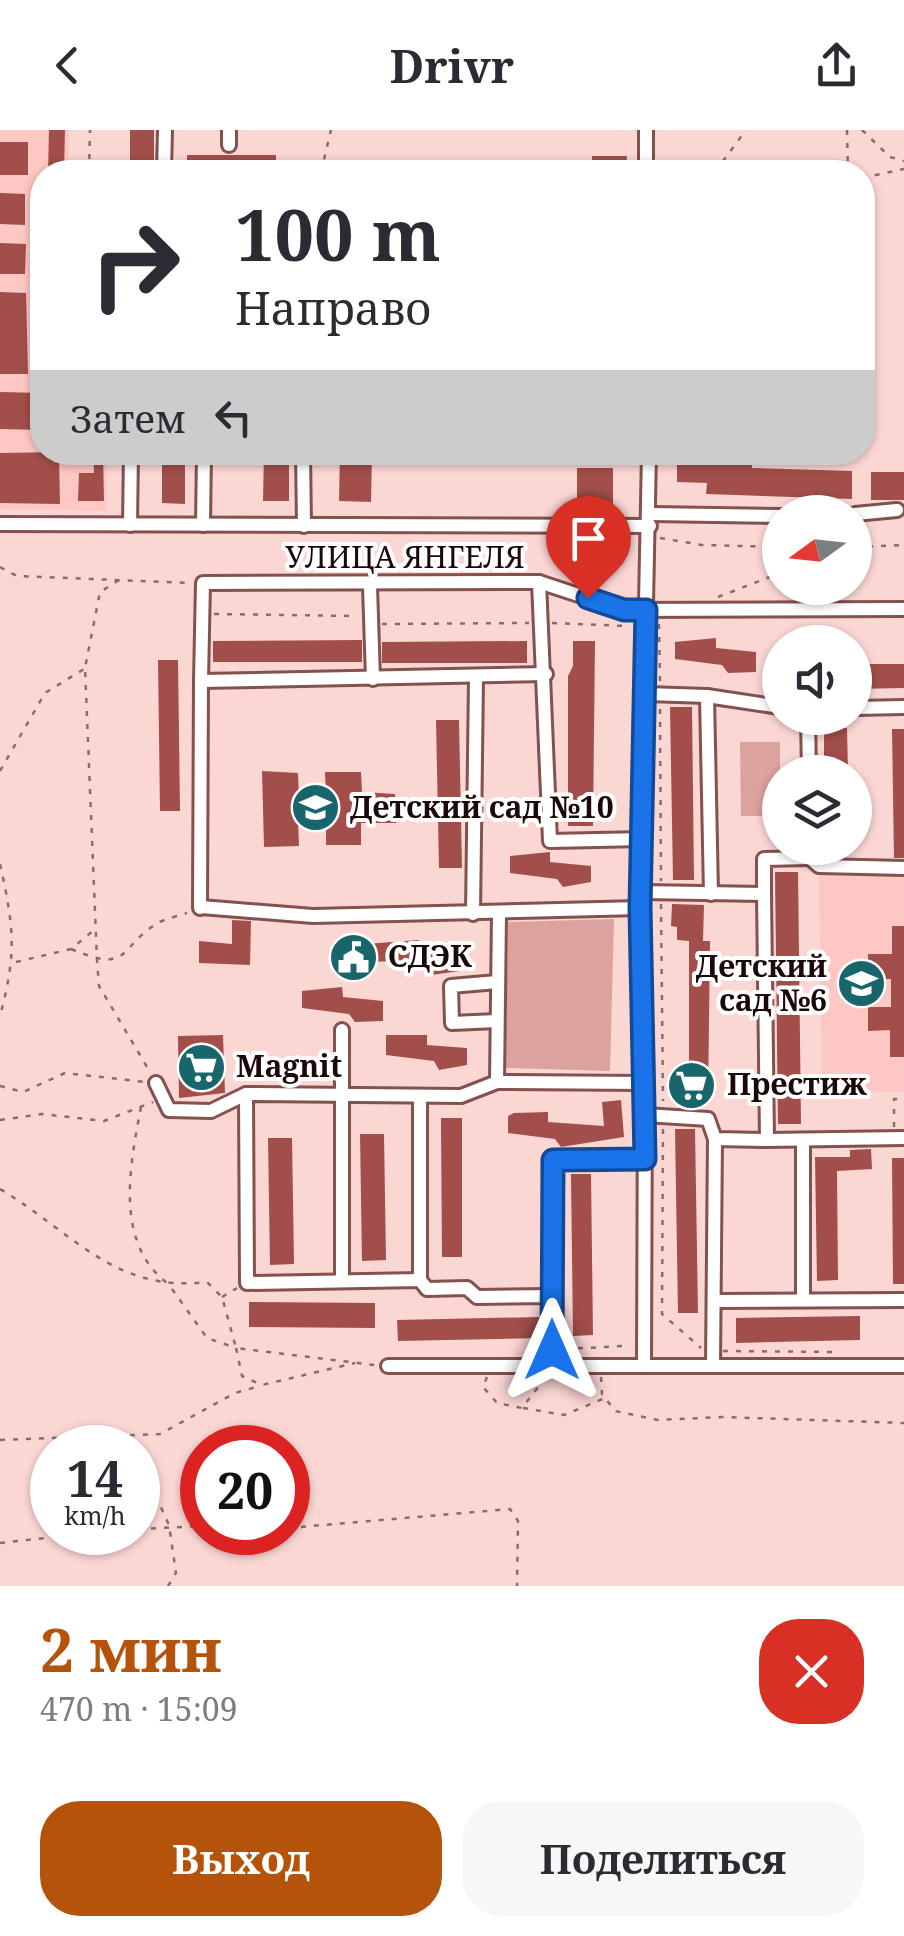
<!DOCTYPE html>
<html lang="ru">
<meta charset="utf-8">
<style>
:root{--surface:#fff;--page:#f7f7f7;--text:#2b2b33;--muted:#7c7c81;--accent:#b45309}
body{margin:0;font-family:"Noto Serif",serif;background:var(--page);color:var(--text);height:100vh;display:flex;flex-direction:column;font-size:38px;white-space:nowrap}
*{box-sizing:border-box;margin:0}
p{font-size:32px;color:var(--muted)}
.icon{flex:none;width:55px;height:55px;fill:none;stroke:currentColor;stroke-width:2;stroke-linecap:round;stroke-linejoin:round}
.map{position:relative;height:1456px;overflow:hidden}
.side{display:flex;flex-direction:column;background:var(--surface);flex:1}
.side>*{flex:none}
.banner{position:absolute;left:30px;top:30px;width:845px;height:305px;border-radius:40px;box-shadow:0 2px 8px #0004;background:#fff;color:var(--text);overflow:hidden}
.needle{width:65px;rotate:255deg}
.controls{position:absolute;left:762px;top:365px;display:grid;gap:20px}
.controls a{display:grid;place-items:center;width:110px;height:110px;border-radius:50%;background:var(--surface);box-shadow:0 2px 8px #0004;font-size:50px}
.speed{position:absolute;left:30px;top:1295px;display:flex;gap:20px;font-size:50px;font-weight:700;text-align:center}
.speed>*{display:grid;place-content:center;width:130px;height:130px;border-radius:50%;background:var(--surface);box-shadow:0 2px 8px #0004;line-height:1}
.speed small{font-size:25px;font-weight:400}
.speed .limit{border:15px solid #d22;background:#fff;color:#111}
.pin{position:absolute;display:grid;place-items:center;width:85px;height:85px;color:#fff;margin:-102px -42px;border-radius:50% 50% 50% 0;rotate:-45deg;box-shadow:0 0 10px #0007}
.pin .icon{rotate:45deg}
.me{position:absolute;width:110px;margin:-55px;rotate:0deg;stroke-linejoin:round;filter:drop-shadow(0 0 8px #0008)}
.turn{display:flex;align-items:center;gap:35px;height:210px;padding:0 40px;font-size:45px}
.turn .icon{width:130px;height:130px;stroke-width:2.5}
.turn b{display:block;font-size:70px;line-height:85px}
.then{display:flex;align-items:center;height:95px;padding:0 40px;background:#0003;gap:20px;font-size:38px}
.round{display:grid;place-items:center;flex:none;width:105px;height:105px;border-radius:40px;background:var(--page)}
.overview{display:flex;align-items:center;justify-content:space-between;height:170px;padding:0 40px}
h1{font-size:60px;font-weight:700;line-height:75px;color:var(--accent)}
.button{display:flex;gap:20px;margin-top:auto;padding:20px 40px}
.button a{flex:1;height:115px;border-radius:40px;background:var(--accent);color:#fff;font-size:40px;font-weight:700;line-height:115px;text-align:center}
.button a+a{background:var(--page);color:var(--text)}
header{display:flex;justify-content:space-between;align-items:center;height:130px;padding:0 40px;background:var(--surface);font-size:45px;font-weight:700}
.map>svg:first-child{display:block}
</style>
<header><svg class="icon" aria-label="back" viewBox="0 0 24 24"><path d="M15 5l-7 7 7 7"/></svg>Drivr<svg class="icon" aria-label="share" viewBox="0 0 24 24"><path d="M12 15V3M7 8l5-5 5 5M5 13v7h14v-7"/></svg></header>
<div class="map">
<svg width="904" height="1456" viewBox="0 0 904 1456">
<rect width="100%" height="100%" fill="#fbd7d4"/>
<g fill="#fdc7c3">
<polygon points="0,0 69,0 68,42 42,42 42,322 106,323 107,381 0,379"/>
<polygon points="819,745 904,746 904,962 822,963"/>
</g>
<g fill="#dba29e">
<polygon points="740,612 780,612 780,686 741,686"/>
<polygon points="614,789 610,941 505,938 508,792"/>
</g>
<g fill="#a24e4b">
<polygon points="49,0 65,0 64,42 48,42"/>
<polygon points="130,0 154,0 154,32 130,33"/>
<rect x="0" y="12" width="28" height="33"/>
<rect x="187" y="25" width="89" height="17"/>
<polygon points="592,26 627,26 626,42 592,42"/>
<polygon points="0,63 25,64 25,95 0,94"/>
<polygon points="0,113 26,114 25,144 0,144"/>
<polygon points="0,162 26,163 28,244 0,244"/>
<polygon points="0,262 42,263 42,300 0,299"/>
<polygon points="59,322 60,374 0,373 0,323"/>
<polygon points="93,322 103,322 104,371 78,371 79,343 94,343"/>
<polygon points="162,322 185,322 185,374 162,373"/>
<polygon points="264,322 289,322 289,371 263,371"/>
<polygon points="340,322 372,322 371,372 339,371"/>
<polygon points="677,322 752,322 752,338 852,341 852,369 706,364 707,353 677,352"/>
<rect x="577" y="338" width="36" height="41"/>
<rect x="871" y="342" width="33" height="28"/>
<polygon points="716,508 716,518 756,522 756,542 728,543 722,535 675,529 675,512"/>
<polygon points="362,510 362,532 213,532 213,511"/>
<polygon points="527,511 527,533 382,533 382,512"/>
<polygon points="573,511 595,511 593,696 568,696 568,546 573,536"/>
<polygon points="158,530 178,530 180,681 160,681"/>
<polygon points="855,534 904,534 904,558 855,559"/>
<polygon points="670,577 692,577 694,750 673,750"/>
<polygon points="436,590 459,590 462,738 439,738"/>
<polygon points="824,598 847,598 848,642 824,642"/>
<polygon points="892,599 904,599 904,728 894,728"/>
<polygon points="262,641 298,643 299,669 326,669 325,642 361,642 362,662 395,664 396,693 361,693 361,715 326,715 326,691 298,691 299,716 264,717"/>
<polygon points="550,722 550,732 591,736 591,752 563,757 557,749 510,743 510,726"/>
<polygon points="775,742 798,742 801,994 778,994"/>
<polygon points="672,774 704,775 703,811 710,811 708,971 677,973 675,940 689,938 689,811 677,810 677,797 671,796"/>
<polygon points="232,790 251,791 250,835 199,833 199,811 232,814"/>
<polygon points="892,796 904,796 904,927 890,927 890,900 868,901 868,877 891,877 891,849 868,849 868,824 892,824"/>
<polygon points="366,808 366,814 419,810 419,820 459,824 460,841 431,845 426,837 392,831 348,833 347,810"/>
<polygon points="342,857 343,867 383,871 383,891 355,892 349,884 302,878 302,861"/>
<polygon points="223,905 225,963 179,968 178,906"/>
<polygon points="386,905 427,905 427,915 467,918 467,935 439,940 434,931 386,925"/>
<polygon points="621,970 624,1007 561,1017 555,1009 508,1003 508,986 514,983 548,982 548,992 604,996 602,972"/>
<polygon points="441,988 462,988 462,1127 442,1127"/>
<polygon points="675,999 695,999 698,1183 678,1183"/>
<polygon points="360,1004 384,1004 386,1130 362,1131"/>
<polygon points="268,1008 292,1008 294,1134 270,1135"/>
<polygon points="871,1019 872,1039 837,1041 838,1150 817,1151 815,1027 850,1027 850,1020"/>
<polygon points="892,1028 904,1028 904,1154 893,1154"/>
<polygon points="571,1044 591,1044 593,1205 573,1206"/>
<polygon points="249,1172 375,1173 375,1198 249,1197"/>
<polygon points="860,1186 860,1210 736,1213 736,1188"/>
<polygon points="539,1187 540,1208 398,1211 397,1190"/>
</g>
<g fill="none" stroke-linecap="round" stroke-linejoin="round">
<defs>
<g id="minor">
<polyline points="646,0 646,42"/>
<polyline points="229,15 229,0"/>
<polyline points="138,42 164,42 165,0"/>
<polyline points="303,322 304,396"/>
<polyline points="650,384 780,386"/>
<polyline points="855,384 897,380"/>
<polyline points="0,394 650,396"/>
<polyline points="130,395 131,322"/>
<polyline points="203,395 204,322"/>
<polyline points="539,452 550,711 644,709"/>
<polyline points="370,456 373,549"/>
<polyline points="546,544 201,551 203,453 539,452 624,480 904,479"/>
<polyline points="647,564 707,566 711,764"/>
<polyline points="707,566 780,577"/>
<polyline points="855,578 904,577"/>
<polyline points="808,588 809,642"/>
<polyline points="810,728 819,736 904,738"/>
<polyline points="642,762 764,764 764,729 810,728 810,718"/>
<polyline points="201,777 313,786 640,778"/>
<polyline points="200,778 201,551"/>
<polyline points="473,784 476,548"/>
<polyline points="497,891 452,893 451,856 497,852"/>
<polyline points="342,900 342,1151"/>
<polyline points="497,952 499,784"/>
<polyline points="156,953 169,980 211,981 246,964"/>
<polyline points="420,966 420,1150"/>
<polyline points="645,985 708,989 715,1009 767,1010 764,764"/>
<polyline points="767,1010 904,1008"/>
<polyline points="803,1010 803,1169"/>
<polyline points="552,1166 553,1030 645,1029"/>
<polyline points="714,1171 904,1170"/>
<polyline points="388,1236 904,1236"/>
<polyline points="644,1236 645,953 640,778 649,322"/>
<polyline points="713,1236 715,1009"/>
<polyline points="552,1237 552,1166 477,1167 467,1158 427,1159 420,1150 247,1153 246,964 461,966 497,952 645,953"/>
</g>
</defs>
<use href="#minor" stroke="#83514e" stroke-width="18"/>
<g stroke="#886c6b" stroke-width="2.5" stroke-dasharray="5 8" stroke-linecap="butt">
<polyline points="847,0 848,42"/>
<polyline points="862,0 890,27 904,31"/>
<polyline points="89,42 90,0"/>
<polyline points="321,42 331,0"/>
<polyline points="715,42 746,0"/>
<polyline points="862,48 904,39"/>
<polyline points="660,408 702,415 780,417"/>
<polyline points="855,417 904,415"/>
<polyline points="0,437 17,446 191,453"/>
<polyline points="119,450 100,462 85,538 97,830 99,856 150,942"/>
<polyline points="718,467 780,443"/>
<polyline points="807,468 807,458"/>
<polyline points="214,484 356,486"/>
<polyline points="552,493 626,496"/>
<polyline points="382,494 529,493"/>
<polyline points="659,494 660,551"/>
<polyline points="660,579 661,751"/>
<polyline points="0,641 45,563 84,539"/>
<path d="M0,734c14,63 17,89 0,152"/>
<polyline points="661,774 663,971"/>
<path d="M71,819c60,25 46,0 85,-25 8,-5 22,-8 31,-11"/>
<polyline points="16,832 71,819 94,800"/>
<polyline points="0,956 23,962 65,943 145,952"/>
<path d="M141,977c-11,58 -27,135 26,176"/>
<polyline points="0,990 42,984 104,991 153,972"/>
<polyline points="894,997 894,969 904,969"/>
<polyline points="663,999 662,1184 701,1218"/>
<path d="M0,1059c74,44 114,104 207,93l15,15 14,51 138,17"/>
<polyline points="172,1159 207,1208 236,1218 242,1246 262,1255 355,1233"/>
<polyline points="222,1167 237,1158"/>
<polyline points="565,1219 623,1216"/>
<polyline points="723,1221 840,1222"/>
<polyline points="487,1247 483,1257 497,1273 522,1278 546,1247"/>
<polyline points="601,1247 602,1264 615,1281 658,1290 722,1287 904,1293"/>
<polyline points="523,1278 564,1285 605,1268"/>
<polyline points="0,1310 160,1304 235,1263 260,1256"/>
<polyline points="145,1342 169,1395 176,1443 168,1456"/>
<polyline points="288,1398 510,1379 518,1391 517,1456"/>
<polyline points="138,1399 202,1396"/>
<polyline points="0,1413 99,1402"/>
</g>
<use href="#minor" stroke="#fff" stroke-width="12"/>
</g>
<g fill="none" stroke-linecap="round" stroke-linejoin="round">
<defs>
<polyline id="route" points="552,1220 553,1030 645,1029 640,778 646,480 624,480 588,468"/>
</defs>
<use href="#route" stroke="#114b97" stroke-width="25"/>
<use href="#route" stroke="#1a73e8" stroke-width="18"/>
</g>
<defs>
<symbol id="school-disc" viewBox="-11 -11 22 22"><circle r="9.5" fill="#18666c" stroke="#fff"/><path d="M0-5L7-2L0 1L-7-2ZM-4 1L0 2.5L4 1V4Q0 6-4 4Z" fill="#fff"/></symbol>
<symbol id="civic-disc" viewBox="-11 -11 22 22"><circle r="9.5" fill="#18666c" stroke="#fff"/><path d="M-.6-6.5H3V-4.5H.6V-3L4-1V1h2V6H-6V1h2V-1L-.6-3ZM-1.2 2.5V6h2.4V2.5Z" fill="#fff"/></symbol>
<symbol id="supermarket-disc" viewBox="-11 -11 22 22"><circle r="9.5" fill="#18666c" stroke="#fff"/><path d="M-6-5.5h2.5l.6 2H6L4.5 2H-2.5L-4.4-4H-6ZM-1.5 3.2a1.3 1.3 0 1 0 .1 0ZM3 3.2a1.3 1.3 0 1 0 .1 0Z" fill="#fff"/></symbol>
</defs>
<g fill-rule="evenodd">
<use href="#school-disc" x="288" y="650" width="55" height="55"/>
<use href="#civic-disc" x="326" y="800" width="55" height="55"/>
<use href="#school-disc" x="834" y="826" width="55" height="55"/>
<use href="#supermarket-disc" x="174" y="910" width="55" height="55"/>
<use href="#supermarket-disc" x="664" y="928" width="55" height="55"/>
</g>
<g text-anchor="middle" stroke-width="8" stroke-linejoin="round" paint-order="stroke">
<g font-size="30" fill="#1b0808" stroke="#fff">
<text x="405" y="438">УЛИЦА ЯНГЕЛЯ</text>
</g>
<g font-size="30" font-weight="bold" fill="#1b0808" stroke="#fff" text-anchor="start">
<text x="350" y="688">Детский сад №10</text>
<text x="388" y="837">СДЭК</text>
<text x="827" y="847" text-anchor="end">Детский<tspan x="827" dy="34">сад №6</tspan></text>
<text x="236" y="947">Magnit</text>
<text x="727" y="965">Престиж</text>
</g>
</g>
</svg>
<div class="controls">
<a><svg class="needle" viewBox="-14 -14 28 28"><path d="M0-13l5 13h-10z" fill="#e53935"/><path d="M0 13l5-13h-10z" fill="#7c7c81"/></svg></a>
<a><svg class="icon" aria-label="sound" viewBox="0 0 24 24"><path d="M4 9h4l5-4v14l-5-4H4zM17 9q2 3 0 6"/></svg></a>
<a><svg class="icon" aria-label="layers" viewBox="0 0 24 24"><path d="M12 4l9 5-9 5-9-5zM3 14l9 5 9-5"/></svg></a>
</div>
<div class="speed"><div>14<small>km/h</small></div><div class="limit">20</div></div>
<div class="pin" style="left:588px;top:468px;background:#d93025"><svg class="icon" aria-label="arrive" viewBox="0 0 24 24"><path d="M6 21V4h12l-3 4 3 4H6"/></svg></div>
<svg class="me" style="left:552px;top:1220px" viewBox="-20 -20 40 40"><path d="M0-17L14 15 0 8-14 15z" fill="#1a73e8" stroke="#fff" stroke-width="4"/></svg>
<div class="banner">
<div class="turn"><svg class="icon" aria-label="right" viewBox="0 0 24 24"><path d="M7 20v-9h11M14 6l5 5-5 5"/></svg><div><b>100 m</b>Направо</div></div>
<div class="then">Затем<svg class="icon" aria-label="left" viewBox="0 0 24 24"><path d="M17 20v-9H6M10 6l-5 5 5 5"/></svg></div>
</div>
</div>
<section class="side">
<div class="overview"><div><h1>2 мин</h1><p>470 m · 15:09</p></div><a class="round" style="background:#d93025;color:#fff"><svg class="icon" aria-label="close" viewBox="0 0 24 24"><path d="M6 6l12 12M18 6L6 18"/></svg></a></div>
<div class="button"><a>Выход</a><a>Поделиться</a></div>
</section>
